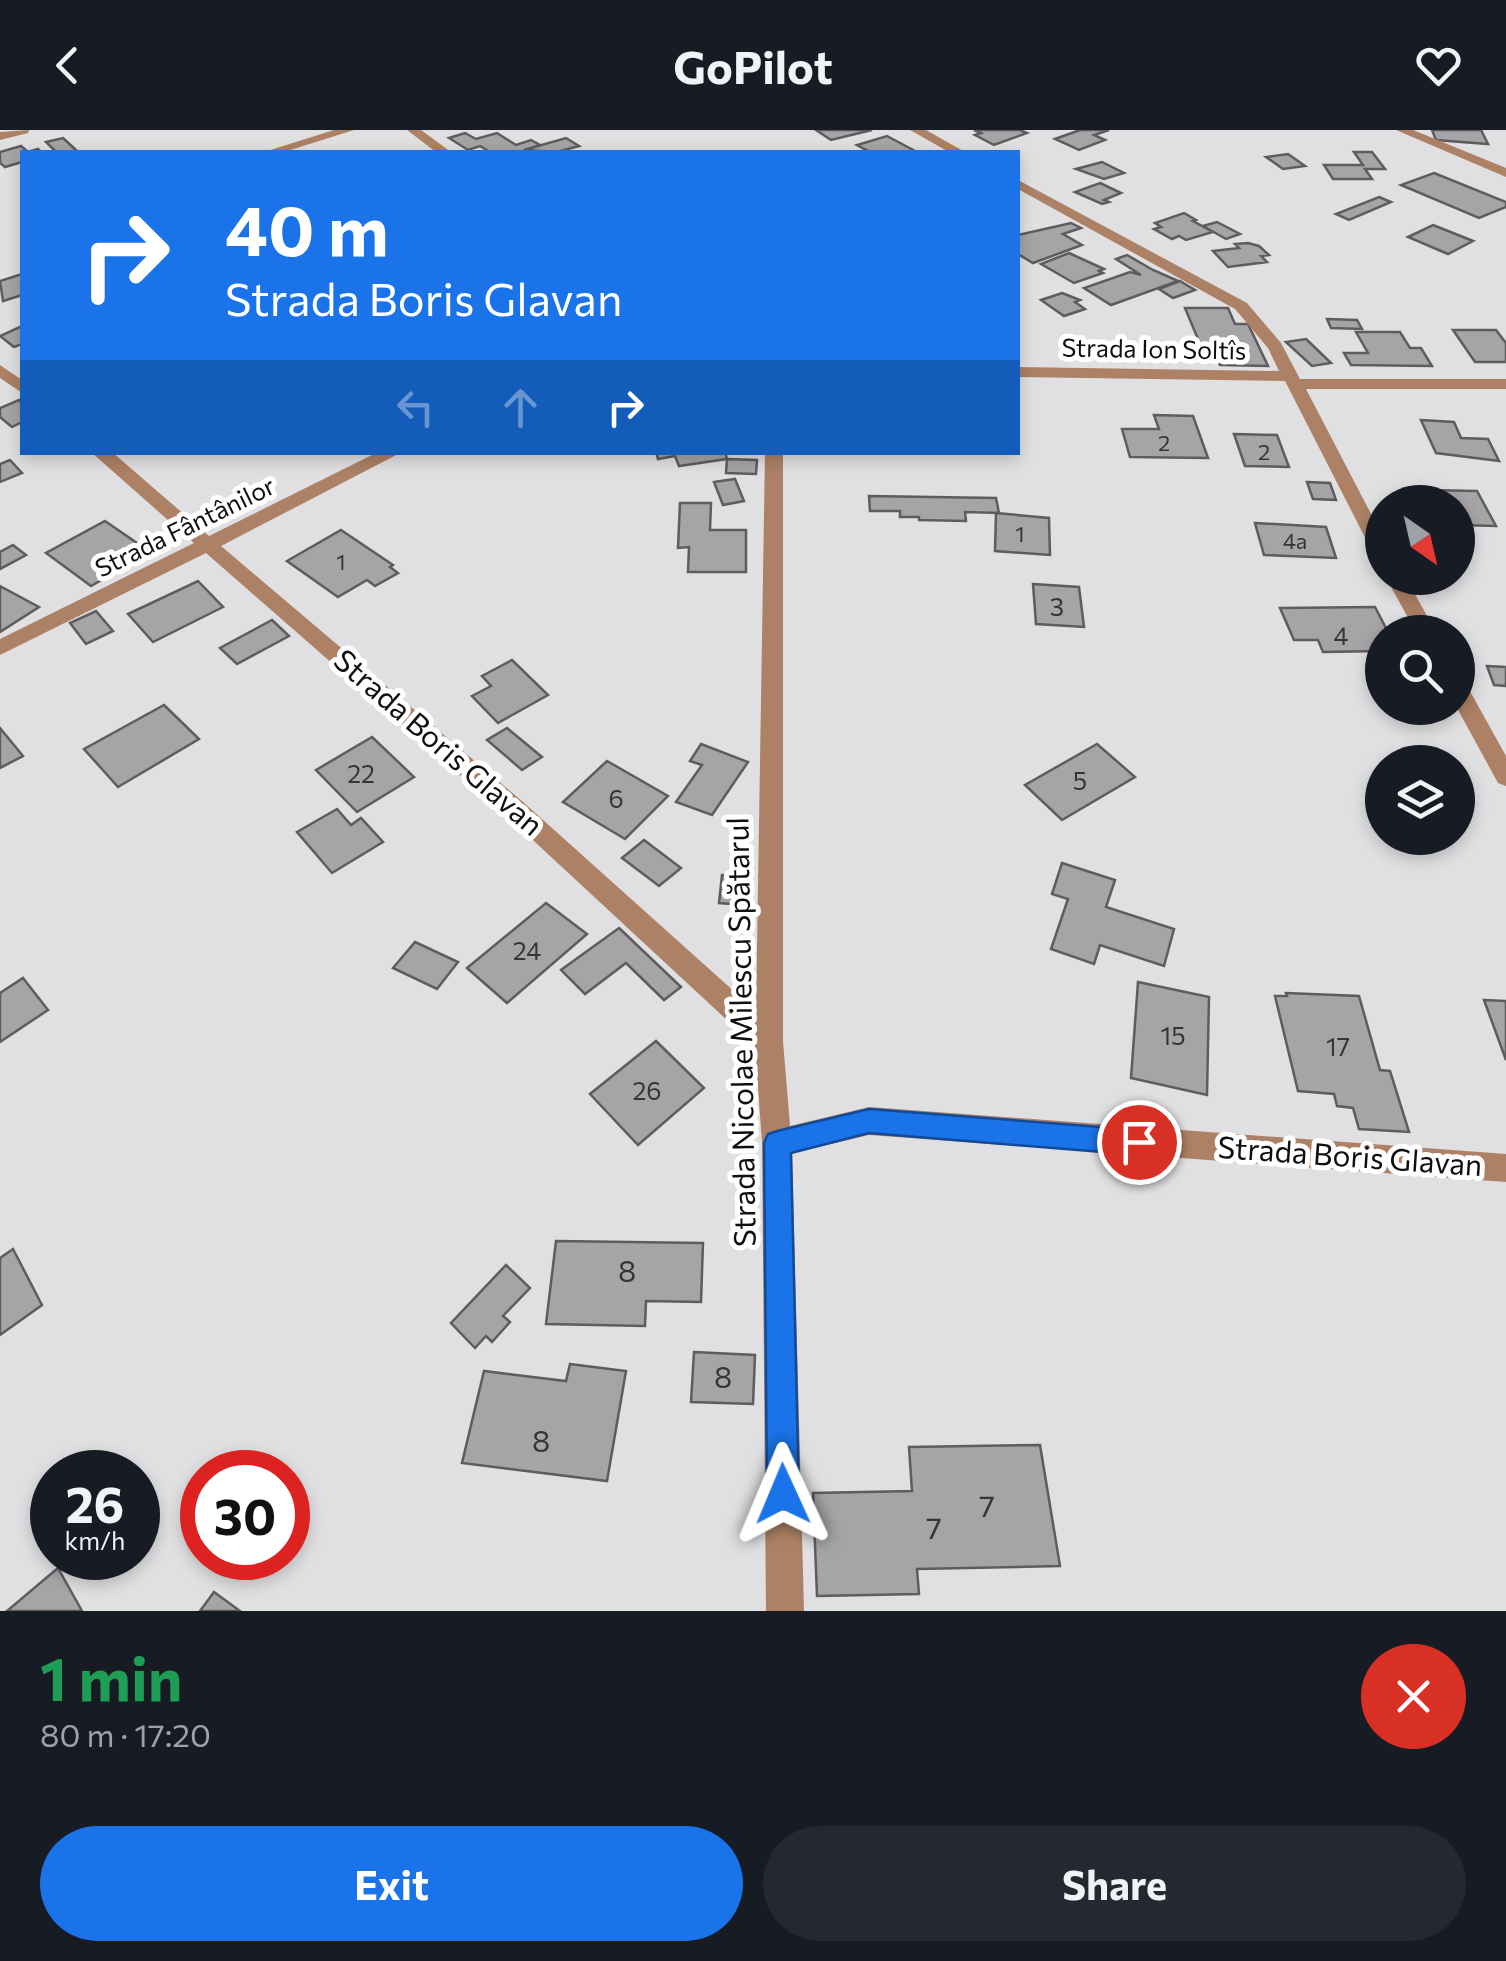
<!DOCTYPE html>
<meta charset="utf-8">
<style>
:root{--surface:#171b24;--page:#242831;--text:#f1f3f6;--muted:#9ea1a6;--accent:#1a73e8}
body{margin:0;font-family:Commissioner,sans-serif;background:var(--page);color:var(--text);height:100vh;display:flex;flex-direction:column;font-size:38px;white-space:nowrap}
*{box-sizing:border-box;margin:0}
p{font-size:32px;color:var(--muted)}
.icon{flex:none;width:55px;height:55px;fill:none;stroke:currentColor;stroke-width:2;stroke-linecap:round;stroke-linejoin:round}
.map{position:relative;height:1481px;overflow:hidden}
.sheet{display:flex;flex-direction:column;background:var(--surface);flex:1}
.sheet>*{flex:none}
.hud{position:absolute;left:20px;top:20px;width:1000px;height:305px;border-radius:0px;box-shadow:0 5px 15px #0003;background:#1a73e8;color:#fff;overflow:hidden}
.needle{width:65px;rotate:146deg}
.tools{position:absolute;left:1365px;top:355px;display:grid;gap:20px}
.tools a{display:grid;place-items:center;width:110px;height:110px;border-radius:50%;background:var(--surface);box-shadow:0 5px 15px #0003;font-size:50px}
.speed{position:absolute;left:30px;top:1320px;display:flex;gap:20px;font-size:50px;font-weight:700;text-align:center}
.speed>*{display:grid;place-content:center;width:130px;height:130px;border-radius:50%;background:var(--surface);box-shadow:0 5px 15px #0003;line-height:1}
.speed small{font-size:25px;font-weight:400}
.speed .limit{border:15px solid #d22;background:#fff;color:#111}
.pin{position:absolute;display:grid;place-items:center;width:85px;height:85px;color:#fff;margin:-42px;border:5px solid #fff;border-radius:50%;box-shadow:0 2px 10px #0007}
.me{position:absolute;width:110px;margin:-55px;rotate:359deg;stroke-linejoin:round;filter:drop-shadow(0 0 8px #0008)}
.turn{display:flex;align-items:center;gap:35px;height:210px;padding:0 40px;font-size:45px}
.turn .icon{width:130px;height:130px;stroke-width:2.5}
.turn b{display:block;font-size:70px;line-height:85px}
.lanes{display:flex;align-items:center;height:95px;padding:0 40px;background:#0003;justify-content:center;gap:50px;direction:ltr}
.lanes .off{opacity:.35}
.round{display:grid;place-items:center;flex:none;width:105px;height:105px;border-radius:52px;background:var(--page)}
.headline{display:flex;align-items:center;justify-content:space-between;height:170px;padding:0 40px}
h1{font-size:60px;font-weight:700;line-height:75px;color:#1e9e55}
.action{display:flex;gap:20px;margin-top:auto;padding:20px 40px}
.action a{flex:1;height:115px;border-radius:60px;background:var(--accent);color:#fff;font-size:40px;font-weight:700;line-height:115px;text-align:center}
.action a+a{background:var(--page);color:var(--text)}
header{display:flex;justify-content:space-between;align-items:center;height:130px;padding:0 40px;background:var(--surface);font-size:45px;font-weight:700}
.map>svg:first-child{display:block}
</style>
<header><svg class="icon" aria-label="back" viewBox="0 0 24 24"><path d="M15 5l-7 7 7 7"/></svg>GoPilot<svg class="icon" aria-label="heart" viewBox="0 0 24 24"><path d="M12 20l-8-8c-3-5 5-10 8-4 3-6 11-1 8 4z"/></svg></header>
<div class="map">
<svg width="1506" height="1481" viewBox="0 0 1506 1481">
<rect width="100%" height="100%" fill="#e0dfe2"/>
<g fill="#a6a4a7" stroke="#5e5c5f" stroke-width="2.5">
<polygon points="816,0 872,0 831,10"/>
<polygon points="974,0 1020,0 1027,3 994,15 975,5 981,3"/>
<polygon points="1080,0 1109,0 1094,5 1105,10 1079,20 1055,9"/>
<polygon points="1432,0 1481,0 1488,14 1436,10"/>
<polygon points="465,3 476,9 497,3 516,15 531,10 540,15 522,22 490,22 480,16 468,20 449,8"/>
<polygon points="887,6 917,22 870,22 857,15"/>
<polygon points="63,8 77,21 56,22 46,12"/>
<polygon points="566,8 579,16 557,22 524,20"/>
<polygon points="21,16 28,22 38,19 41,22 22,22 22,32 5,37 0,33 0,22"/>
<polygon points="1354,22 1372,22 1385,39 1365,39 1372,49 1333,49 1324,35 1363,35"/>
<polygon points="1288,24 1305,36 1283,39 1266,27"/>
<polygon points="1102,32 1124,43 1104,49 1076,39"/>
<polygon points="1434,43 1506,72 1506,77 1479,88 1401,55"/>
<polygon points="1100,53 1121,63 1104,70 1109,72 1102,74 1075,62"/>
<polygon points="1379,67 1391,72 1349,90 1336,84"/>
<polygon points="1184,83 1196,90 1193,91 1213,102 1186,110 1179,106 1172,109 1154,99 1161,97 1155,93"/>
<polygon points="1217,92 1240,104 1226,109 1203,96"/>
<polygon points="1071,93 1081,98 1063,104 1082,115 1033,133 1018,124 1018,105"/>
<polygon points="1433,95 1473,111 1448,124 1408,107"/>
<polygon points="1248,113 1259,116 1269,125 1261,126 1267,132 1228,137 1213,121 1239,118 1235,114"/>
<polygon points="1069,123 1104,139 1099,141 1103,143 1074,153 1041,134"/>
<polygon points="1127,125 1153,140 1178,151 1111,175 1084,158 1130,142 1141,145 1116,129"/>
<polygon points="22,144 22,165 3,171 0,151"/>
<polygon points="1180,151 1195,160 1173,168 1159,159"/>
<polygon points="1062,163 1080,170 1075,172 1085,179 1064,186 1041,170"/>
<polygon points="1185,178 1228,178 1235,194 1248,194 1268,236 1220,235 1215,224 1239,221 1203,221"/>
<polygon points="1327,189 1357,190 1362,199 1331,198"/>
<polygon points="22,196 22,214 14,217 0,206"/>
<polygon points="1453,200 1496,200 1506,213 1506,232 1475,232"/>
<polygon points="1356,202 1400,202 1410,218 1421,218 1432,236 1351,235 1344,223 1368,223"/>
<polygon points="1306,209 1331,233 1312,236 1286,212"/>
<polygon points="19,270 22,274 22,292 12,297 0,287 0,278"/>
<polygon points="1154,285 1193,286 1208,328 1130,327 1122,299 1159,299"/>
<polygon points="1421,290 1454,292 1461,308 1488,309 1499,331 1436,323"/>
<polygon points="1234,304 1277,305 1289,337 1245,336"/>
<polygon points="656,322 725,322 727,329 679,336 675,326 658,329"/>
<polygon points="727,329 757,330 756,344 726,343"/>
<polygon points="10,330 22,343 0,352 0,334"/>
<polygon points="735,349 744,371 723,375 714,352"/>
<polygon points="1307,352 1330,353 1336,370 1313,369"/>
<polygon points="1429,360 1477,361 1496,396 1458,395 1458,372 1436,372"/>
<polygon points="869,366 996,368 999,383 965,382 966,391 919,390 919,387 900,387 900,381 870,381"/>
<polygon points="680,373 711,373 710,400 746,400 746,442 688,442 689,417 678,418"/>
<polygon points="996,383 1049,388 1050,425 995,421"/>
<polygon points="105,391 150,422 91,456 46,423"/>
<polygon points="1255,393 1326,397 1336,428 1264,425"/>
<polygon points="341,400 393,435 390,437 398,443 375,456 367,450 338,467 287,431"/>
<polygon points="13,415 26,425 0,439 0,422"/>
<polygon points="198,451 223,477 153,512 128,484"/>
<polygon points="1033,454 1079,457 1084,497 1036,494"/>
<polygon points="0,456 39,477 0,502"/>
<polygon points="1375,477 1388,502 1382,502 1382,521 1323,522 1318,510 1294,510 1280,478"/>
<polygon points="96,481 113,501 86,514 70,493"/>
<polygon points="272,490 289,506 237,534 220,518"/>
<polygon points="512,530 548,565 498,593 472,566 491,556 482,546"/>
<polygon points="1487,536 1506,537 1506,556 1494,555"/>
<polygon points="164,575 199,609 118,657 84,619"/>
<polygon points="0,598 23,626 0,638"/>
<polygon points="507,598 542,627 522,640 487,610"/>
<polygon points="372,607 414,647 357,682 316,640"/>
<polygon points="701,614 748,632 712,685 676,672 702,635 690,631"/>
<polygon points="1097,614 1135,647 1062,690 1025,655"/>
<polygon points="607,631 668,666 625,709 563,672"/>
<polygon points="337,679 351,695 361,688 383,712 332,743 297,702"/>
<polygon points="644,710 681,738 659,756 622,728"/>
<polygon points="1062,733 1115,750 1106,777 1174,799 1164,836 1100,815 1094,834 1051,819 1068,769 1052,764"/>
<polygon points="722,745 747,747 744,775 719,773"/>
<polygon points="546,773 587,804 507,873 467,838"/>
<polygon points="619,798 681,857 664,870 626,833 585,864 561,840"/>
<polygon points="415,812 458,832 437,859 393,838"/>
<polygon points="23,848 48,880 0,912 0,863"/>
<polygon points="1138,852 1209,867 1207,965 1131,948"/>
<polygon points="1286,863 1359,866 1380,940 1390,941 1409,1002 1359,999 1353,978 1337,976 1334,964 1298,961 1275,866 1287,866"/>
<polygon points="1484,870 1506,871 1506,930"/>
<polygon points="656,911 704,958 638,1015 590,964"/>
<polygon points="556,1111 703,1113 701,1172 646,1171 645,1196 546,1194"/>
<polygon points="13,1119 42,1175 0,1205 0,1128"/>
<polygon points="506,1135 530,1158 503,1186 510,1192 492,1212 486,1206 475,1218 451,1193"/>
<polygon points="694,1222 755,1225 753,1274 691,1272"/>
<polygon points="570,1234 626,1241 607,1351 462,1333 484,1241 566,1251"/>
<polygon points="1040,1315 1060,1436 917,1439 919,1464 817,1466 813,1363 912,1361 909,1317"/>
<polygon points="58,1438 82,1481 7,1481"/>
<polygon points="214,1462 240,1481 200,1481"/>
</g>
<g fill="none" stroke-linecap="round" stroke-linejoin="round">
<g fill="#ac8165" fill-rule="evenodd">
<polygon points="29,0 28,3 0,10 0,2"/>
<polygon points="334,0 354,0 284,22 264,22"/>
<polygon points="407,0 421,0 451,22 436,22"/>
<polygon points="910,0 926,0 965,22 949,22"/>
<polygon points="1396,0 1413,0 1506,38 1506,47"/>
<polygon points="1018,50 1247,173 1281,213 1300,249 1506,249 1506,259 1306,259 1382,405 1382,429 1375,427 1285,251 1018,247 1018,237 1279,241 1268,218 1235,179 1018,59"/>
<polygon points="0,235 22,250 22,263 0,248"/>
<polygon points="91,322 112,322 209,406 378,322 402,322 221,416 523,672 756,881 765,322 783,322 783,911 790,996 869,977 1506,1024 1506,1052 869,1005 792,1023 804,1481 766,1481 762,1013 755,916 507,686 206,423 0,525 0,509 194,413"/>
<polygon points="1386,448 1406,448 1436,502 1416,502"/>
<polygon points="1458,551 1466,554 1506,626 1506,656 1498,653 1457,578"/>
</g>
</g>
<polygon fill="#1a73e8" stroke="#114b97" stroke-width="2.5" points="869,979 1139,1000 1148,1004 1152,1012 1148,1021 1139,1025 869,1003 791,1023 799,1364 794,1375 783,1380 772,1375 767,1364 764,1013 768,1004 777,1001"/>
<g text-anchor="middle" stroke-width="10" stroke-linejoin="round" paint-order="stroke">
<g font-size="22" fill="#363436">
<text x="1164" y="321">2</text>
<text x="1264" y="330">2</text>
<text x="1020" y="412">1</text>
<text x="1295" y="419">4a</text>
<text x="341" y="440">1</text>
</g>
<g font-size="25" fill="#100f10" stroke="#fff">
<text transform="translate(1154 219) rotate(1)" y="9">Strada Ion Soltîs</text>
<text transform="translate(185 397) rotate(-26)" y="9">Strada Fântânilor</text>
</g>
<g font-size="25" fill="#363436">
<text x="1057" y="486">3</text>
<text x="1341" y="515">4</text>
<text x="361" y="653">22</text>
<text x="1080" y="660">5</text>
<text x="616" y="678">6</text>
<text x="527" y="830">24</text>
<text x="1173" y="915">15</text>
<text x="1338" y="926">17</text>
<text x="647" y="970">26</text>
</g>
<g font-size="30" fill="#100f10" stroke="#fff">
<text transform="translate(438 613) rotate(41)" y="10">Strada Boris Glavan</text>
<text transform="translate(742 902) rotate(-91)" y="10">Strada Nicolae Milescu Spătarul</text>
<text transform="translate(1350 1027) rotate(4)" y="10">Strada Boris Glavan</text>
</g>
<g font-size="30" fill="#363436">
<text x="627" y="1152">8</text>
<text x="723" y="1258">8</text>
<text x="541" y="1322">8</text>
<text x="987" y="1387">7</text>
<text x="934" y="1409">7</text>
</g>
</g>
</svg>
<div class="tools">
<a><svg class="needle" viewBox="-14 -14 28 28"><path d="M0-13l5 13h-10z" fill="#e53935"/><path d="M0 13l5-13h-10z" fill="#9ea1a6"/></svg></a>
<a><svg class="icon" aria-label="search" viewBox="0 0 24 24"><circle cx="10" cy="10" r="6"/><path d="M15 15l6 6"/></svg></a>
<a><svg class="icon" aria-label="layers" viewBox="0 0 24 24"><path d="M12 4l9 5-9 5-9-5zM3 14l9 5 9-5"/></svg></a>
</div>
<div class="speed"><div>26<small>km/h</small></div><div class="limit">30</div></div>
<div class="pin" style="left:1139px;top:1012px;background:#d93025"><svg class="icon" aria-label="arrive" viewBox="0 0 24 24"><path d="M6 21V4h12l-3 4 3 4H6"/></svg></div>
<svg class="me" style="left:783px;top:1364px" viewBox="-20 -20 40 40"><path d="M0-17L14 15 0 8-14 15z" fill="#1a73e8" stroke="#fff" stroke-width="4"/></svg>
<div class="hud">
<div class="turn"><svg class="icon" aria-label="right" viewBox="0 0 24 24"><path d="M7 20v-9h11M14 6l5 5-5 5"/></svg><div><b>40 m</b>Strada Boris Glavan</div></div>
<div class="lanes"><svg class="icon off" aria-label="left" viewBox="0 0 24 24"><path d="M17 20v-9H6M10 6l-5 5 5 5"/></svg><svg class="icon off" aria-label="ahead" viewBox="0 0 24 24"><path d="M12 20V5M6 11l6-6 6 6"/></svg><svg class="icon" aria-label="right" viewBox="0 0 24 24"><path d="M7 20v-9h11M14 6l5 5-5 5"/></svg></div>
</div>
</div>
<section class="sheet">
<div class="headline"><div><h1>1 min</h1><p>80 m · 17:20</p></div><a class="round" style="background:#d93025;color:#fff"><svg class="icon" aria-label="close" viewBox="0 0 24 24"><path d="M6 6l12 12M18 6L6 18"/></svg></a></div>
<div class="action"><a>Exit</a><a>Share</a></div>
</section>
